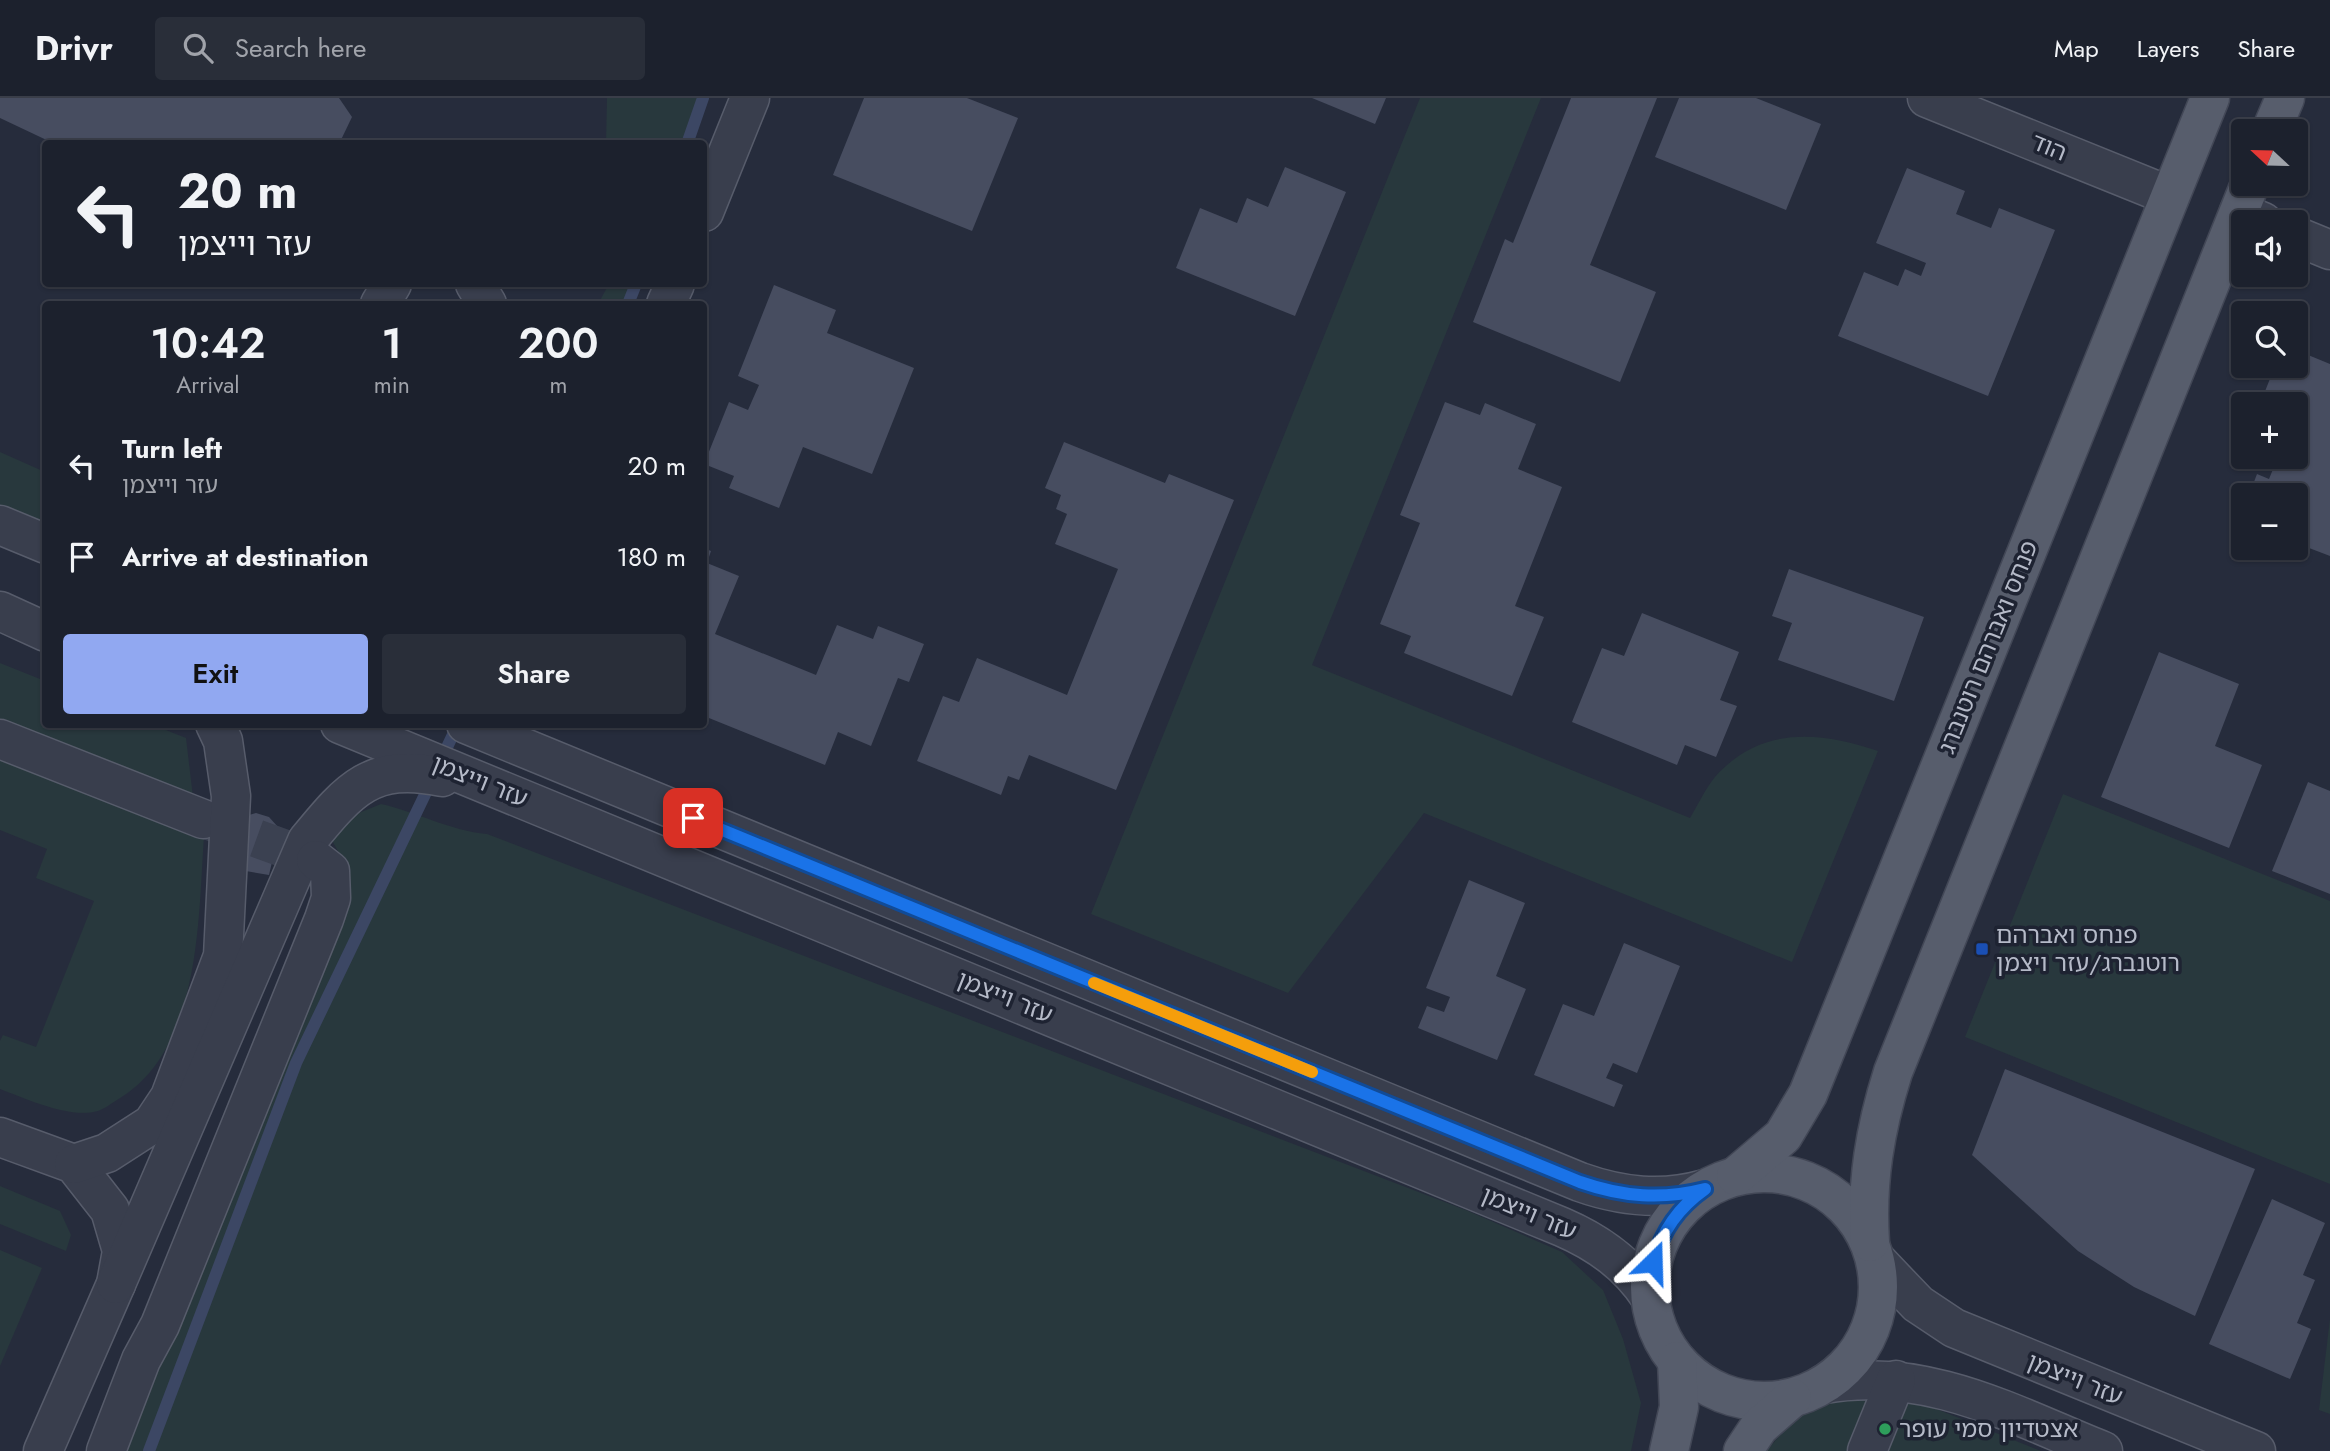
<!DOCTYPE html>
<meta charset="utf-8">
<style>
:root{--surface:#1c212d;--page:#292e39;--text:#f1f3f6;--muted:#a0a3aa;--line:#3a3e49;--accent:#91a8f1}
body{margin:0;font-family:Jost,"Noto Sans Hebrew",sans-serif;background:var(--page);color:var(--text);height:100vh;display:flex;flex-direction:column;font-size:26px;white-space:nowrap}
*{box-sizing:border-box;margin:0}
p{font-size:23px;color:var(--muted)}
.icon{flex:none;width:38px;height:38px;fill:none;stroke:currentColor;stroke-width:2;stroke-linecap:round;stroke-linejoin:round}
.map{position:relative;flex:1;overflow:hidden}
.sheet{position:absolute;left:42px;top:203px;width:665px;height:427px;display:flex;flex-direction:column;background:var(--surface);border-radius:7px;box-shadow:0 2px 5px #0004,0 0 0 2px var(--line)}
.sheet>*{flex:none}
.hud{position:absolute;left:42px;top:42px;width:665px;height:147px;border-radius:7px;box-shadow:0 2px 5px #0004,0 0 0 2px var(--line);background:#1c212d;color:var(--text);overflow:hidden}
.needle{width:46px;rotate:292deg}
.buttons{position:absolute;left:2231px;top:21px;display:grid;gap:14px}
.buttons a{display:grid;place-items:center;width:77px;height:77px;border-radius:7px;background:var(--surface);box-shadow:0 2px 5px #0004,0 0 0 2px var(--line);font-size:35px}
.pin{position:absolute;display:grid;place-items:center;width:60px;height:60px;color:#fff;margin:-30px;border-radius:14px;box-shadow:0 4px 10px #0006}
.me{position:absolute;width:77px;margin:-38px;rotate:22deg;stroke-linejoin:round;filter:drop-shadow(0 0 5px #0008)}
.turn{display:flex;align-items:center;gap:24px;height:147px;padding:0 21px;font-size:32px}
.turn .icon{width:91px;height:91px;stroke-width:2.5}
.turn b{display:block;font-size:49px;line-height:60px}
.eta{display:flex;justify-content:space-evenly;align-items:center;height:119px;text-align:center}
.eta b{font-size:42px;font-weight:600;line-height:49px}
.action{display:flex;gap:14px;margin-top:auto;padding:14px 21px}
.action a{flex:1;height:80px;border-radius:7px;background:var(--accent);color:#111;font-size:28px;font-weight:600;line-height:80px;text-align:center}
.action a+a{background:var(--page);color:var(--text)}
ul{padding:0;list-style:none}
li{display:flex;align-items:center;gap:21px;height:91px;padding:0 21px}
li div{flex:1}
li b{display:block;font-size:26px}
li em{font-style:normal}
header{display:flex;align-items:center;gap:42px;box-sizing:border-box;height:98px;padding:0 35px;background:var(--surface);border-bottom:2px solid var(--line)}
header strong{font-size:33px}
nav{display:flex;gap:38px;margin-inline-start:auto;font-size:24px}
.search{width:490px;height:63px;background:var(--page);display:flex;align-items:center;gap:18px;box-sizing:border-box;padding:0 24px;border-radius:7px;color:var(--muted);font-size:26px}
.map>svg:first-child{display:block}
</style>
<header>
<strong>Drivr</strong>
<div class="search"><svg class="icon" aria-label="search" viewBox="0 0 24 24"><circle cx="10" cy="10" r="6"/><path d="M15 15l6 6"/></svg>Search here</div>
<nav><a>Map</a><a>Layers</a><a>Share</a></nav>
</header>
<div class="map">
<svg width="2330" height="1353" viewBox="0 0 2330 1353">
<rect width="100%" height="100%" fill="#262c3c"/>
<g fill="#28383d">
<polygon points="607,0 709,0 691,45 606,46"/>
<path d="M1420,0h121l-229,567 378,153c8,-13 15,-29 25,-41 45,-51 104,-46 163,-26l-86,211 -368,-149 -136,180 -197,-79z"/>
<polygon points="609,186 634,186 626,206 598,206"/>
<polygon points="0,354 45,374 45,426 0,410"/>
<polygon points="0,565 45,583 46,626 153,627 186,640 193,699 0,624"/>
<path d="M0,653l204,85c-6,85 -3,215 -87,264 -5,3 -13,9 -19,11 -29,8 -71,-12 -98,-22v-48l3,-6 33,12 58,-146 -58,-23 11,-29 -47,-19z"/>
<polygon points="2063,696 2330,803 2330,1086 1965,939"/>
<path d="M381,706c36,8 70,27 106,30l981,377 94,41 41,38 20,49 18,64 -10,48h-1512l225,-578 -5,-20 -10,-18 20,-18z"/>
<polygon points="0,1088 60,1113 71,1137 66,1153 0,1126"/>
<polygon points="0,1152 42,1170 0,1268"/>
<polygon points="2330,1221 2330,1316 2319,1312"/>
<polygon points="1856,1292 1924,1306 2041,1353 1766,1353 1802,1313"/>
</g>
<g fill="none" stroke-linecap="round" stroke-linejoin="round">
<g stroke="#3c4764" stroke-width="12">
<polyline points="687,46 703,0"/>
<polyline points="628,206 636,186"/>
<polyline points="440,664 458,626"/>
<polyline points="149,1353 296,965 431,684"/>
</g>
</g>
<g fill="#474d60">
<polygon points="0,0 339,0 352,19 339,46 55,46 0,20"/>
<polygon points="864,0 967,0 1018,20 972,133 833,77"/>
<polygon points="1312,0 1386,0 1375,26"/>
<polygon points="1571,0 1657,0 1590,167 1656,194 1620,284 1473,224 1505,141 1513,145"/>
<polygon points="1679,0 1756,0 1821,26 1786,112 1655,59"/>
<polygon points="1285,69 1346,94 1295,218 1176,170 1200,110 1237,125 1247,100 1268,109"/>
<polygon points="1907,70 1965,93 1956,116 1991,130 1999,110 2055,132 1988,298 1838,238 1864,174 1898,188 1905,171 1921,178 1926,165 1876,145"/>
<polygon points="774,187 836,212 827,235 914,270 872,376 803,349 779,410 729,390 734,378 704,366 729,304 748,312 759,287 738,278"/>
<polygon points="2296,252 2330,266 2330,458 2296,445 2296,397 2249,397 2257,376 2269,381 2278,359 2296,359 2296,306 2260,306 2275,268 2296,268"/>
<polygon points="1445,304 1480,317 1485,305 1536,326 1518,371 1562,389 1515,508 1544,519 1512,598 1404,555 1411,538 1380,526 1420,425 1400,417"/>
<polygon points="1064,344 1165,385 1169,376 1234,402 1116,692 1029,657 1019,682 1008,678 1001,697 917,663 943,598 959,604 977,560 1067,597 1118,471 1055,446 1067,416 1056,411 1061,397 1045,390"/>
<polygon points="704,450 711,453 707,465 739,478 715,536 816,577 837,527 873,541 878,528 924,546 909,584 898,580 871,648 838,634 825,667 704,618"/>
<polygon points="1789,471 1924,519 1894,603 1778,562 1792,525 1772,518"/>
<polygon points="1642,515 1739,554 1720,602 1737,608 1716,659 1685,647 1677,667 1572,624 1602,550 1624,558"/>
<polygon points="2159,554 2239,586 2215,648 2262,667 2229,750 2101,699"/>
<polygon points="2308,684 2330,693 2330,796 2272,773"/>
<polygon points="256,715 269,719 278,729 278,743 262,762 272,764 269,777 234,771 249,717"/>
<polygon points="1469,782 1525,805 1496,878 1526,891 1497,962 1418,930 1427,908 1444,914 1450,899 1426,890"/>
<polygon points="1624,845 1680,868 1637,975 1613,965 1606,980 1623,987 1614,1009 1534,977 1563,906 1594,918"/>
<polygon points="2005,971 2255,1071 2195,1218 2134,1189 2078,1153 1972,1057"/>
<polygon points="2272,1101 2325,1125 2303,1177 2315,1182 2297,1225 2311,1231 2290,1281 2209,1246"/>
</g>
<g fill="none" stroke-linecap="round" stroke-linejoin="round">
<polyline stroke="#3b4151" stroke-width="38" stroke-dasharray="38 19" stroke-linecap="butt" points="203,721 316,762"/>
<defs>
<g id="minor">
<polyline points="1927,0 2170,98"/>
<polyline points="704,114 750,0"/>
<polyline points="2239,114 2263,124"/>
<polyline points="2296,138 2330,152"/>
<polyline points="475,186 487,206"/>
<polyline points="380,206 392,186"/>
<polyline points="666,206 675,186"/>
<polyline points="0,427 46,446"/>
<polyline points="0,513 46,534"/>
<path d="M340,626l1222,503c37,16 66,37 88,70"/>
<path d="M466,626l1114,458c42,15 82,19 125,7"/>
<polyline points="0,641 203,721"/>
<polyline points="0,1039 74,1066 110,1112 122,1153 116,1186 43,1353"/>
<polyline points="74,1066 107,1055 152,1026 170,999 223,858 231,698 223,643 215,626"/>
<polyline points="1875,1161 1918,1206 1954,1230 2256,1353"/>
<path d="M116,1186l191,-443c42,-51 64,-79 135,-64"/>
<path d="M1824,1286c102,-18 187,30 279,67"/>
<polyline points="106,1353 141,1262 160,1227 324,821 331,800 330,773 316,762"/>
<polyline points="1867,1353 1896,1282"/>
</g>
<g id="major">
<polyline points="2271,33 2285,0"/>
<circle cx="1764" cy="1189" r="114"/>
<polyline points="1736,1078 1783,1038 1808,996 2210,0"/>
<path d="M1870,1144c-4,-60 5,-113 23,-170l357,-888"/>
<polyline points="1669,1353 1679,1309 1677,1263"/>
<polyline points="1743,1353 1759,1329 1792,1300"/>
</g>
</defs>
<use href="#minor" stroke="#575c6b" stroke-width="41"/>
<use href="#major" stroke="#424756" stroke-width="41"/>
<use href="#minor" stroke="#393e4d" stroke-width="38"/>
<use href="#major" stroke="#575d6c" stroke-width="38"/>
</g>
<g fill="none" stroke-linecap="round" stroke-linejoin="round">
<defs>
<path id="route" d="M693,720l887,364c43,15 82,18 125,7 -27,19 -42,41 -52,73"/>
</defs>
<use href="#route" stroke="#114b97" stroke-width="18"/>
<use href="#route" stroke="#1a73e8" stroke-width="12"/>
<polyline stroke="#f59e0b" stroke-width="12" points="1094,885 1312,974"/>
</g>
<rect fill="#1a4fb4" stroke="#1e2332" stroke-width="2.5" x="1975" y="844" width="14" height="14" rx="3.5"/>
<circle fill="#2e9e5b" stroke="#1e2332" stroke-width="2.5" cx="1885" cy="1331" r="7"/>
<g text-anchor="middle" stroke-width="7" stroke-linejoin="round" paint-order="stroke">
<g font-size="24" fill="#b5bac8" stroke="#1e2332">
<text transform="translate(2049 49) rotate(22)" y="8">הוד</text>
<text transform="translate(1988 549) rotate(-68)" y="8">פנחס ואברהם רוטנברג</text>
<text transform="translate(480 683) rotate(22)" y="8">עזר וייצמן</text>
<text transform="translate(1005 899) rotate(22)" y="8">עזר וייצמן</text>
<text transform="translate(1529 1115) rotate(23)" y="8">עזר וייצמן</text>
<text transform="translate(2075 1281) rotate(22)" y="8">עזר וייצמן</text>
</g>
<g font-size="24" fill="#b5bac8" stroke="#1e2332" text-anchor="start">
<text x="1996" y="845">פנחס ואברהם<tspan x="1996" dy="28">רוטנברג/עזר ויצמן</tspan></text>
<text x="1899" y="1339">אצטדיון סמי עופר</text>
</g>
</g>
</svg>
<div class="buttons">
<a><svg class="needle" viewBox="-14 -14 28 28"><path d="M0-13l5 13h-10z" fill="#e53935"/><path d="M0 13l5-13h-10z" fill="#a0a3aa"/></svg></a>
<a><svg class="icon" aria-label="sound" viewBox="0 0 24 24"><path d="M4 9h4l5-4v14l-5-4H4zM17 9q2 3 0 6"/></svg></a>
<a><svg class="icon" aria-label="search" viewBox="0 0 24 24"><circle cx="10" cy="10" r="6"/><path d="M15 15l6 6"/></svg></a>
<a>+</a>
<a>−</a>
</div>
<div class="pin" style="left:693px;top:720px;background:#d93025"><svg class="icon" aria-label="arrive" viewBox="0 0 24 24"><path d="M6 21V4h12l-3 4 3 4H6"/></svg></div>
<svg class="me" style="left:1653px;top:1164px" viewBox="-20 -20 40 40"><path d="M0-17L14 15 0 8-14 15z" fill="#1a73e8" stroke="#fff" stroke-width="4"/></svg>
<div class="hud">
<div class="turn"><svg class="icon" aria-label="left" viewBox="0 0 24 24"><path d="M17 20v-9H6M10 6l-5 5 5 5"/></svg><div><b>20 m</b>עזר וייצמן</div></div>
</div>
<section class="sheet">
<div class="eta">
<div><b>10:42</b><p>Arrival</p></div>
<div><b>1</b><p>min</p></div>
<div><b>200</b><p>m</p></div>
</div>
<ul>
<li><svg class="icon" aria-label="left" viewBox="0 0 24 24"><path d="M17 20v-9H6M10 6l-5 5 5 5"/></svg><div><b>Turn left</b><p>עזר וייצמן</p></div><em>20 m</em></li>
<li><svg class="icon" aria-label="arrive" viewBox="0 0 24 24"><path d="M6 21V4h12l-3 4 3 4H6"/></svg><div><b>Arrive at destination</b></div><em>180 m</em></li>
</ul>
<div class="action"><a>Exit</a><a>Share</a></div>
</section>
</div>
